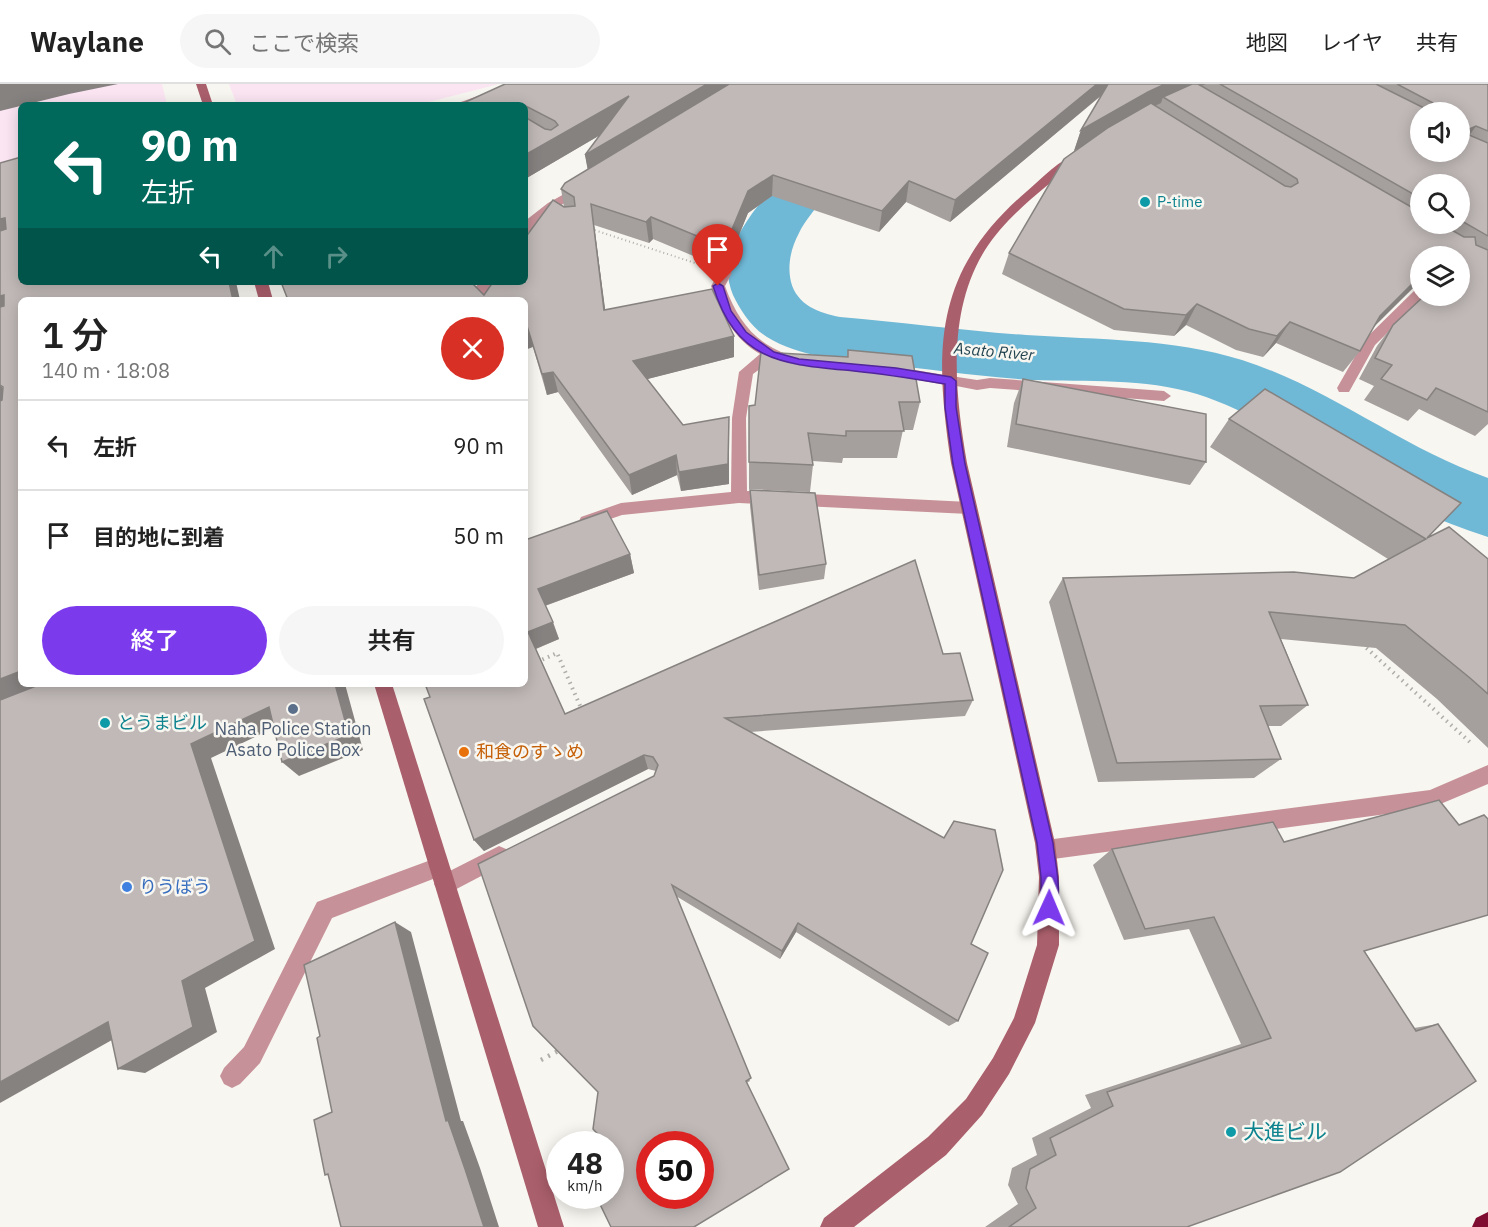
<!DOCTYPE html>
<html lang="ja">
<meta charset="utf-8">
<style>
:root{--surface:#fff;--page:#f6f6f6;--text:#222;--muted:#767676;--line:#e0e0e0;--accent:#7c3aed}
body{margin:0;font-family:"IBM Plex Sans","Noto Sans JP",sans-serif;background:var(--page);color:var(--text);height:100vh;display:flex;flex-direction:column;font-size:22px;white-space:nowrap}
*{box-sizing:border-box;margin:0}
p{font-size:20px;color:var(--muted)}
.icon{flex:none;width:33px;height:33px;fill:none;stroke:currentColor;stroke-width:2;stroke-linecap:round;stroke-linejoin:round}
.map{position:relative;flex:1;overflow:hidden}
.side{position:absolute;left:18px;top:213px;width:510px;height:390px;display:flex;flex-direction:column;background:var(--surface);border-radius:9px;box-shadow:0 3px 15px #0003}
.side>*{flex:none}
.guide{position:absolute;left:18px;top:18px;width:510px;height:183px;border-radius:9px;box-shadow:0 3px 15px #0003;background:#00695c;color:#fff;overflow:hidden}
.tools{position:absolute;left:1410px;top:18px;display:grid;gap:12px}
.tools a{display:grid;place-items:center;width:60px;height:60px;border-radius:50%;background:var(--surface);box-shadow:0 3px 15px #0003;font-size:30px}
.speed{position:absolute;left:546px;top:1047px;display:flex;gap:12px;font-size:30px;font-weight:700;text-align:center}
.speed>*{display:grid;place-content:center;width:78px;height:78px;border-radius:50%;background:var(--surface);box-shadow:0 3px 15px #0003;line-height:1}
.speed small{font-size:15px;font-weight:400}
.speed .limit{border:9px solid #d22;background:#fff;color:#111}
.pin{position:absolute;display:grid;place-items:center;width:51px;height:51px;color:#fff;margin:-62px -26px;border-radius:50% 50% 50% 0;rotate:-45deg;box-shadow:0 0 6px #0007}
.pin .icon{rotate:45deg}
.me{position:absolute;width:66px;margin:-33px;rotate:1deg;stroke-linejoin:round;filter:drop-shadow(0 0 4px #0008)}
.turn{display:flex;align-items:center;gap:21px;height:126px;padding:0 24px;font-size:27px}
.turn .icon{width:78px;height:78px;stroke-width:2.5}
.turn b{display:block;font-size:42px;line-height:51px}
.lanes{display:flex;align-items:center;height:57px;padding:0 24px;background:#0003;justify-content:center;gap:30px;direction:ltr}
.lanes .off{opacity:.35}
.round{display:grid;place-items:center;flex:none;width:63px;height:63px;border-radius:32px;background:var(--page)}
.overview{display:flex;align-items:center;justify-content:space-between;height:102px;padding:0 24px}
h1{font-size:36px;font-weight:600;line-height:45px}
.button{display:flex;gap:12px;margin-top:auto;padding:12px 24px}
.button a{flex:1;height:69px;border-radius:36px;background:var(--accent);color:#fff;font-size:24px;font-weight:600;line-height:69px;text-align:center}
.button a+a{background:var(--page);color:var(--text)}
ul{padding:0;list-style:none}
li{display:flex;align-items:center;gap:18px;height:90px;padding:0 24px;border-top:2px solid var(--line)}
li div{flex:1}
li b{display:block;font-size:22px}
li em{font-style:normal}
header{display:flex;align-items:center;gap:36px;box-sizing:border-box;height:84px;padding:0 30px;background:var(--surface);border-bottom:2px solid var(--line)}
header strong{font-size:28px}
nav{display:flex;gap:33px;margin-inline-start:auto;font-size:21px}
.search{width:420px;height:54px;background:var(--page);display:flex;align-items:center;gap:15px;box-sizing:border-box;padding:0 21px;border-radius:33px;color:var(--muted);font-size:22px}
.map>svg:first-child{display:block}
</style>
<header>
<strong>Waylane</strong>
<div class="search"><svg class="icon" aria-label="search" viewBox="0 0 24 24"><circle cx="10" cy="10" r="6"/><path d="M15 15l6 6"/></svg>ここで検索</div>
<nav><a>地図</a><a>レイヤ</a><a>共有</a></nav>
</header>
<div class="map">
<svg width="1488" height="1143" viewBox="0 0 1488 1143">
<rect width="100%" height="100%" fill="#f8f6f0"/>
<g fill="#fbe5f3">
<polygon points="0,0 162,0 167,21 21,21 21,77 0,83"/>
<polygon points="229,0 499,0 417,21 237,21"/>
</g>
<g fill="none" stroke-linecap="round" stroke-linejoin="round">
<path fill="#6fb8d6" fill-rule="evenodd" d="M895,0h57l-8,10c-42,34 -120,92 -145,139 -8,15 -12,32 -8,49 6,23 28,31 49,35 62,5 124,14 186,18 73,5 145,3 216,25 88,28 160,88 246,118v59c-44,-14 -85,-32 -126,-55 -53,-31 -105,-69 -165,-88 -52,-16 -111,-12 -165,-14 -51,-3 -102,-11 -153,-16 -37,-4 -80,-7 -112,-27 -15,-9 -27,-27 -34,-42 -5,-12 -7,-26 -3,-38 15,-61 116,-136 165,-173z"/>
<polyline stroke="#b0aea9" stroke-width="2" stroke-dasharray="1 3" stroke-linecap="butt" points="591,145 695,179"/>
<g stroke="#b0aea9" stroke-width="4" stroke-dasharray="1.5 4.5" stroke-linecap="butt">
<polyline points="1362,560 1472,660"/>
<polyline points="537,578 557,569 581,624 583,624"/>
</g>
<polyline stroke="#b0aea9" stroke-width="4.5" stroke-dasharray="2 6" stroke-linecap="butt" points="541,976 562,965"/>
<g fill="#c69198" fill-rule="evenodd">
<polygon points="1420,205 1420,212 1425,212 1375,261 1349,308 1339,308 1337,304 1365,255 1415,206"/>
<polygon points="951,292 977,296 990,294 1164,307 1171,312 1164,317 990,304 977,306 946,300 944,297"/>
<polygon points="1488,681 1488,700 1431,724 1046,776 1039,773 1036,766 1039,759 1046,756 1430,706"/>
<polygon points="439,773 446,776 449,783 446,790 332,834 260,979 240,1000 232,1004 224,1000 220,992 224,984 244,963 317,818"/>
</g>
<g fill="#c69198" fill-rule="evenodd">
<polygon points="513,0 529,0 468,21 452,21"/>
<polygon points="584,99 590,103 588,105 548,129 529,148 525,149 525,137 548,119"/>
<path d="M726,185l6,4 -7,13c13,36 32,60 70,71l2,3 -7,5 -18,-5 -19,14 -7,44 1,73 222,11 6,2 2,4 -2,4 -6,2 -230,-11 -117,12 -35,12 -6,-2 -2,-4 2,-4 40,-14 110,-11 1,-74 7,-46 21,-18c-26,-15 -39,-40 -49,-68l10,-16z"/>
<polygon points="480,198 494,198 480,216 464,216"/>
<polygon points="891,282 951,292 958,297 951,302 886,290 884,287 886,284"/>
<polygon points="499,762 506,765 509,772 506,779 445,811 438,807 434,800 438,793"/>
</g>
<g fill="#aa5f6c" fill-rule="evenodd">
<polygon points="196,0 206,0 213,21 203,21"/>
<path d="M1073,72l4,1v4c-32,27 -69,53 -92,89 -39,63 -30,143 -18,213l88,380 4,34v68l-24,78 -26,51 -27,41 -36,40 -92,72h-34l4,-9 104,-81 38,-38 27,-41 21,-40 23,-73 2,-68 -4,-34 -84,-380c-17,-114 -18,-191 75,-271 12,-10 33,-32 47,-36z"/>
<polygon points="254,198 268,198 273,216 259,216"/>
<polygon points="374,600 392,600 564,1143 538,1143"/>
</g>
<polygon fill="#7f0d32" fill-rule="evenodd" points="1488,1128 1488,1143 1472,1143 1476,1134"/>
</g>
<g fill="#a59f9d" fill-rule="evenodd">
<path d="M505,0h983v340l-13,12 -56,-27 -11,12 -44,-21 10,-14 -15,-7 18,-33 16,-21 67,-29v-40h-40v31l-7,1 -40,40 -13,23 -17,21 -67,-29 -13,14 -27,-7 -50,-25 -12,11 -60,-6 -112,-56 7,-21 73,-107 -8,5 7,-21 21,-35 -152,127 -44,-20 -27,30 -107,-36 -24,17 -22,54 -4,1 -69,-29 -4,4 -55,-18 11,85 129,47 -87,22 36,46 46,12v47l-48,7 -4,-16 -45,20 -74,-103 -11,3 -14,-48 -49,-52 80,-88 -3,-18 27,-20 -3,-14 15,-20 -75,44v-74h-66zM1420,28h40l-40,40zM1420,100h40v40h-40z"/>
<polygon points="848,266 920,318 913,346 903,346 897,374 843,374 842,379 812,377 813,381 810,408 749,405 749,322 755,321 847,273"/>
<polygon points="1023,295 1206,378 1190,401 1007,363 1014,319"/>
<polygon points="1229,335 1427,454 1488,475 1488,664 1437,615 1376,564 1281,555 1308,621 1281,642 1268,642 1281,675 1254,694 1098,698 1049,518 1063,494 1354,494 1388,475 1210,363"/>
<polygon points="750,406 826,480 824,495 759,506 750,422"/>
<polygon points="525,456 630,470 634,489 545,522 559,555 536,565 565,630 943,570 973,616 965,632 750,648 944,754 954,737 971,860 958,937 949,942 796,848 780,875 676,812 750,997 616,1070 654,692 656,687 648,685 484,767 474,756 430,613"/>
<polygon points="1284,758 1365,868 1414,944 1438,940 1187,1143 985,1143 1018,1120 1008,1101 1012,1084 1037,1071 1032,1054 1091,1024 1085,1011 1241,960 1189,845 1124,856 1093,781 1112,765"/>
</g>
<g fill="#868280">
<polygon points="0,0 118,0 69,10 0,27"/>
<polygon points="707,0 743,0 589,93 585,71"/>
<polygon points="1097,0 1112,0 1111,3 950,138 955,116"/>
<polygon points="1165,0 1206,0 1182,9 1163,13 1161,19 1140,29 1074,67 1081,46 1148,8"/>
<polygon points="629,12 631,33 525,95 525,71"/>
<polygon points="1476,42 1461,63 1467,46"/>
<polygon points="773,91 772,112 748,129 726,183 722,184 721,162 748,107"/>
<polygon points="909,97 906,118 879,148 882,127"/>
<polygon points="591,120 594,141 608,247 604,226"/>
<polygon points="651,133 653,155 649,159 646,138"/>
<polygon points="5,134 21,154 0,162 0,135"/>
<polygon points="1420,192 1420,203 1413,204 1363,253 1380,232"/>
<polygon points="229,198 236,198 240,216 233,216"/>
<polygon points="4,211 21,231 0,237 0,212"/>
<polygon points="1197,220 1186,241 1174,252 1186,231"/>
<polygon points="1290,238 1276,259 1263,273 1277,252"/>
<polygon points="527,242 533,263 525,266 525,243"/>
<polygon points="734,252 734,273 636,298 633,277"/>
<polygon points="553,288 558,308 547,311 542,290"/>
<polygon points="0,301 20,322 0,329"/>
<polygon points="729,333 729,400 681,407 679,388"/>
<polygon points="676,371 677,391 632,411 629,391"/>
<polygon points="630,470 634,489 544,522 538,505"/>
<polygon points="553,538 559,555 535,565 528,548"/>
<polygon points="21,587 21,600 52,600 0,622 0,595"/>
<polygon points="335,600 345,600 363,666 299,692 282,678"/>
<polygon points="269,623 286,638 211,674 275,865 205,904 217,948 145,989 118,985 182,897 191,660"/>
<polygon points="644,671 648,685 484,767 474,756"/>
<polygon points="395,838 411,848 461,1037 463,1037 480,1084 499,1143 484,1143 446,1037"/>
<polygon points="798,839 796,848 780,875 782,867"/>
<polygon points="108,938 135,943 0,1019 0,998"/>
</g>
<g fill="#c0b9b7" stroke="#868280" stroke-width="1.5" fill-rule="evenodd">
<polygon points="505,0 707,0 585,71 629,12 525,71 525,33 545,45 551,46 558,41 555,37 522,20 519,21 459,21"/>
<polygon points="729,0 1097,0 955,116 909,97 882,127 773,91 748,107 725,162 721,162 651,133 646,138 591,120 604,226 712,205 734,252 633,277 683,341 729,333 728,380 679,388 676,371 629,391 553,288 542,290 527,242 525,243 525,216 288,216 281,198 471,198 484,211 493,198 525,198 525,154 553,116 564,123 575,122 574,113 561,105 565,99"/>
<polygon points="1108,0 1165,0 1148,8 1081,46"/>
<polygon points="1192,0 1198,0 1420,128 1420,140 1441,140 1464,153 1475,153 1476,161 1488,166 1488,328 1436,304 1427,316 1381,295 1392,281 1375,274 1393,241 1424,212 1460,212 1460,172 1420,172 1420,192 1380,232 1360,267 1290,238 1277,252 1249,245 1197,220 1186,231 1124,225 1009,169 1064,75 1109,43 1151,19 1285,102 1291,103 1298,99 1297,95 1163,13"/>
<polygon points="1220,0 1376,0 1432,28 1420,28 1420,68 1460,68 1460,28 1436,28 1435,20 1397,0 1488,0 1488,47 1476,42 1467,46 1469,51 1488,59 1488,152 1460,136 1460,100 1420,100 1420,114"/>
<polygon points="21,73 21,198 229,198 233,216 21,216 21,587 0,595 0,317 2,316 3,303 0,301 0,223 4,222 4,211 0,212 0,147 6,145 5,134 0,135 0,79"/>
<polygon points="848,266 912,272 920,318 899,318 904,347 846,347 846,352 808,349 813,381 749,378 749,322 755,321 761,268 848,273"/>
<polygon points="1023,295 1206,330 1206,378 1016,340"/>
<polygon points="1265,305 1461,419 1427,454 1449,443 1488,475 1488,610 1470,594 1405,541 1269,528 1308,621 1260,622 1281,675 1117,679 1063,494 1294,488 1354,494 1426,455 1229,335"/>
<polygon points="750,406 815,409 826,480 759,491"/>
<path d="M607,427l23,43 -92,35 15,33 -25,10 37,82 350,-154 28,94 17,-1 13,47 -248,18 219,120 10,-17 41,9 8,40 -32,74 17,9 -30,68 -160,-98 -16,28 -110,-66 79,193 -5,3 43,88 -95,58h-83l-15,-31h14v-39l6,-3 -6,-6v-4h-3l-14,-15 5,-37 -65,-66 -55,-162 176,-88 4,-11 -5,-8 -9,-2 -170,85 -50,-141 6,-2 -5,-13h100v-144zM650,1060h50v52h-50z"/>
<polygon points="41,600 226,600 227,602 233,600 335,600 349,651 282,678 269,623 191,660 255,857 182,897 193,943 118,985 108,938 0,998 0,616"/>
<polygon points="1439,716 1459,741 1484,731 1488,735 1488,831 1364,867 1416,947 1438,940 1476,997 1340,1088 1187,1143 1009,1143 1036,1124 1026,1104 1030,1085 1056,1071 1050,1054 1113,1022 1107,1008 1271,954 1214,833 1145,845 1112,765 1273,738 1284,758"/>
<polygon points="395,838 446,1037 448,1036 465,1085 484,1143 341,1143 328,1090 325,1091 314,1036 332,1028 317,954 320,952 304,881"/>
</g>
<path fill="#7c3aed" stroke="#51269a" stroke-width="1.5" d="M718,199l5,3 8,25 15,21 28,20 25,7 97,9 55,9 5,4v26l9,57 88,379c2,21 10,50 2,70l-6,3 -6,-3 -2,-5v-31l-4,-34 -84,-379 -8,-57v-23c-30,-5 -61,-10 -91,-13 -71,-7 -117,-8 -141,-85z"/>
<g fill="#0f9aa8" stroke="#f8f6f0" stroke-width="2">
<circle cx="1145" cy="118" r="6"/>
<circle cx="105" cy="639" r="6"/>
<circle cx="1231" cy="1048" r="6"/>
</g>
<circle fill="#5c6f8a" stroke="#f8f6f0" stroke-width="2" cx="293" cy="625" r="6"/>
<circle fill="#e8710a" stroke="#f8f6f0" stroke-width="2" cx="464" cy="668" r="6"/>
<circle fill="#3f7fe0" stroke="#f8f6f0" stroke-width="2" cx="127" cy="803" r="6"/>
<g text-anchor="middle" stroke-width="5" stroke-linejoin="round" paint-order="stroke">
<g font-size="15" fill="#0d838f" stroke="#f8f6f0" text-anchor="start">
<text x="1157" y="123">P-time</text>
</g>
<g font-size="16" font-style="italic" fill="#1d3f4c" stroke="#f8f6f0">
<text transform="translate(994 267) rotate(5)" y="6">Asato River</text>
</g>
<g font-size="18" fill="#0d838f" stroke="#f8f6f0" text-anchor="start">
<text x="117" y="645">とうまビル</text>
</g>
<g font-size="18" fill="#4e5e75" stroke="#f8f6f0">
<text x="293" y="651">Naha Police Station<tspan x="293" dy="21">Asato Police Box</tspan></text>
</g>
<g font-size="18" fill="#c56008" stroke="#f8f6f0" text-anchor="start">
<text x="476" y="674">和食のすゝめ</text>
</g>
<g font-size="18" fill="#366cbe" stroke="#f8f6f0" text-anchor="start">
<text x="139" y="809">りうぼう</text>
</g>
<g font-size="21" fill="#0d838f" stroke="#f8f6f0" text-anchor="start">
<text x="1243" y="1055">大進ビル</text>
</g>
</g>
</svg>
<div class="tools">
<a><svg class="icon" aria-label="sound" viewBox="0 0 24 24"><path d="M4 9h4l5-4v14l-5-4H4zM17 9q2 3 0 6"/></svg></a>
<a><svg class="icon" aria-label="search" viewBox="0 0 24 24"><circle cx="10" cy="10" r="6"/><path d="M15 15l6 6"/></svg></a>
<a><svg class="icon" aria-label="layers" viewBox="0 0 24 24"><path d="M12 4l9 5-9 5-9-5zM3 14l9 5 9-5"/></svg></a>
</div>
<div class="speed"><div>48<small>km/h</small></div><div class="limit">50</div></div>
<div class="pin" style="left:718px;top:202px;background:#d93025"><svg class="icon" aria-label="arrive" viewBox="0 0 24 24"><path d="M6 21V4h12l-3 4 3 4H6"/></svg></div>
<svg class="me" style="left:1049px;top:824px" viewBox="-20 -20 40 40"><path d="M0-17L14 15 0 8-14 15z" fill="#7c3aed" stroke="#fff" stroke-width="4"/></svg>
<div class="guide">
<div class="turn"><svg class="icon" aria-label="left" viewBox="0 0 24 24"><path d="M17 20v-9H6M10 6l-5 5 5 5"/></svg><div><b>90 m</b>左折</div></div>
<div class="lanes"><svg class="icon" aria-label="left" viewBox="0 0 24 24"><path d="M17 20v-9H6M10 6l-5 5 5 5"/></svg><svg class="icon off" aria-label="ahead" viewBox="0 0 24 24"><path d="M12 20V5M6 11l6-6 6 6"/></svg><svg class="icon off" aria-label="right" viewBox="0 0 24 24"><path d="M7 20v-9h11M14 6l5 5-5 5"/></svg></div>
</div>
<section class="side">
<div class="overview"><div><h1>1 分</h1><p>140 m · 18:08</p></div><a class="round" style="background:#d93025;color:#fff"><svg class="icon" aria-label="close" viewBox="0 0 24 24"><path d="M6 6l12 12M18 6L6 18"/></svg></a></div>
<ul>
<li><svg class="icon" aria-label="left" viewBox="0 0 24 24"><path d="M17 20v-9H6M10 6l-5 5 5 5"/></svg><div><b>左折</b></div><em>90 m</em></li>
<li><svg class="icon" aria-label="arrive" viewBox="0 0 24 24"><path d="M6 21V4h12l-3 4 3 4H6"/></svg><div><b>目的地に到着</b></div><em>50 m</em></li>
</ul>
<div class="button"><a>終了</a><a>共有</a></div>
</section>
</div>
